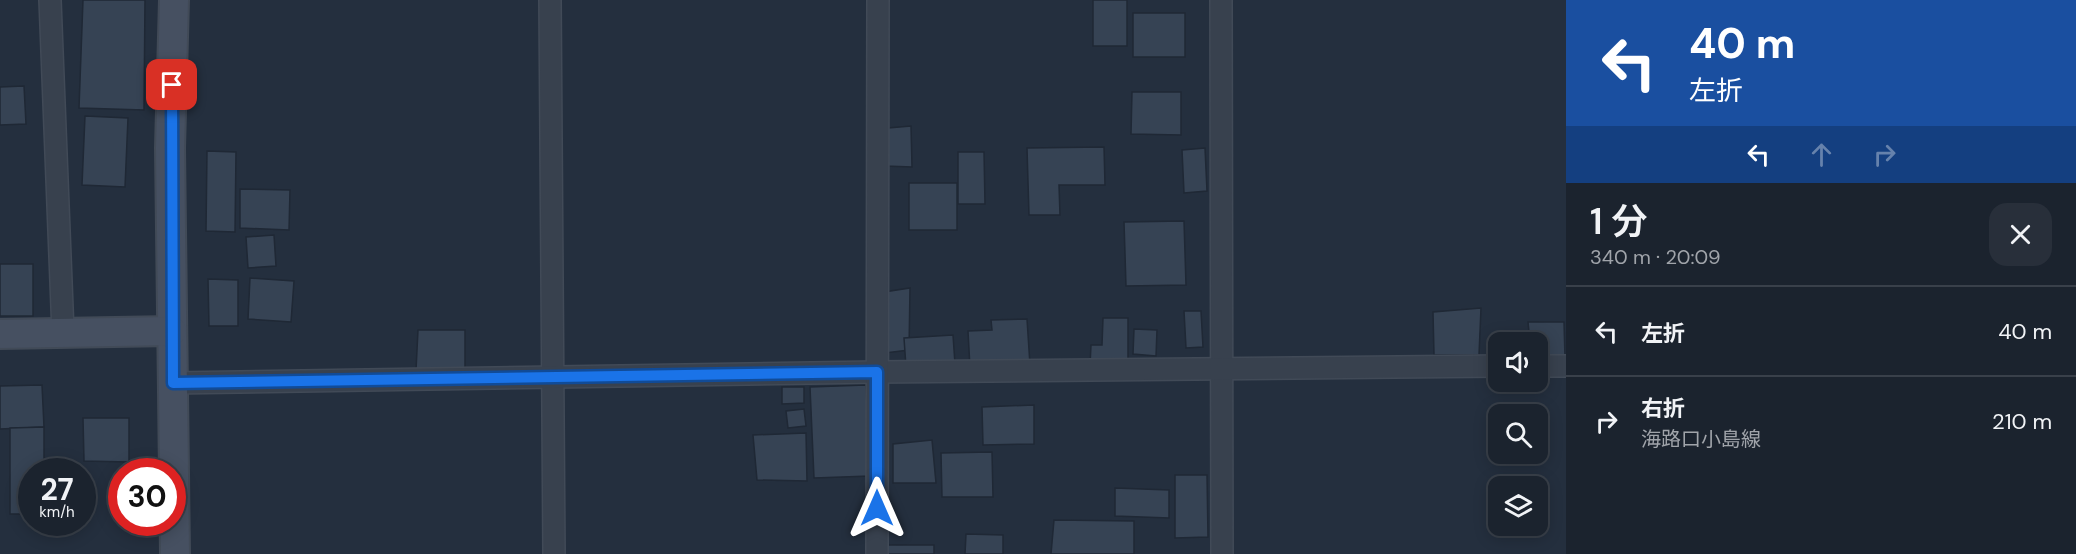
<!DOCTYPE html>
<html lang="ja">
<meta charset="utf-8">
<style>
:root{--surface:#1b232e;--page:#282f3a;--text:#f1f3f6;--muted:#a0a4aa;--line:#39404a}
body{margin:0;font-family:"DM Sans","Noto Sans JP",sans-serif;background:var(--page);color:var(--text);height:100vh;display:flex;flex-direction:column;font-size:22px;white-space:nowrap}
*{box-sizing:border-box;margin:0}
p{font-size:20px;color:var(--muted)}
.icon{flex:none;width:33px;height:33px;fill:none;stroke:currentColor;stroke-width:2;stroke-linecap:round;stroke-linejoin:round}
.map{position:relative;flex:1;overflow:hidden}
.details{display:flex;flex-direction:column;background:var(--surface);width:510px}
.details>*{flex:none}
.top-card{background:#1a4fa0;color:#fff;overflow:hidden}
.fabs{position:absolute;left:1488px;top:332px;display:grid;gap:12px}
.fabs a{display:grid;place-items:center;width:60px;height:60px;border-radius:12px;background:var(--surface);box-shadow:0 3px 15px #0003,0 0 0 2px var(--line);font-size:30px}
.speed{position:absolute;left:18px;top:458px;display:flex;gap:12px;font-size:30px;font-weight:700;text-align:center}
.speed>*{display:grid;place-content:center;width:78px;height:78px;border-radius:50%;background:var(--surface);box-shadow:0 3px 15px #0003,0 0 0 2px var(--line);line-height:1}
.speed small{font-size:15px;font-weight:400}
.speed .limit{border:9px solid #d22;background:#fff;color:#111}
.pin{position:absolute;display:grid;place-items:center;width:51px;height:51px;color:#fff;margin:-26px;border-radius:12px;box-shadow:0 3px 9px #0006}
.me{position:absolute;width:66px;margin:-33px;rotate:0deg;stroke-linejoin:round;filter:drop-shadow(0 0 4px #0008)}
.turn{display:flex;align-items:center;gap:21px;height:126px;padding:0 24px;font-size:27px}
.turn .icon{width:78px;height:78px;stroke-width:2.5}
.turn b{display:block;font-size:42px;line-height:51px}
.lanes{display:flex;align-items:center;height:57px;padding:0 24px;background:#0003;justify-content:center;gap:30px;direction:ltr}
.lanes .off{opacity:.35}
.round{display:grid;place-items:center;flex:none;width:63px;height:63px;border-radius:18px;background:var(--page)}
.overview{display:flex;align-items:center;justify-content:space-between;height:102px;padding:0 24px}
h1{font-size:36px;font-weight:600;line-height:45px}
ul{padding:0;list-style:none}
li{display:flex;align-items:center;gap:18px;height:90px;padding:0 24px;border-top:2px solid var(--line)}
li div{flex:1}
li b{display:block;font-size:22px}
li em{font-style:normal}
main{display:flex;flex:1;min-height:0}
.map>svg:first-child{display:block}
</style>
<main>
<div class="map">
<svg width="1566" height="554" viewBox="0 0 1566 554">
<rect width="100%" height="100%" fill="#242f3e"/>
<g fill="#364354" stroke="#1f2835" stroke-width="1.5">
<polygon points="83,0 145,0 144,110 79,108"/>
<rect x="1093" y="0" width="34" height="46"/>
<rect x="1133" y="13" width="52" height="44"/>
<polygon points="24,86 26,124 0,125 0,87"/>
<polygon points="1132,92 1181,92 1181,135 1131,134"/>
<polygon points="85,116 128,118 125,187 82,185"/>
<polygon points="911,126 912,167 885,166 888,128"/>
<polygon points="1104,147 1105,185 1059,185 1060,215 1029,215 1027,148"/>
<polygon points="1205,148 1207,191 1184,193 1182,150"/>
<polygon points="207,151 236,152 235,232 206,231"/>
<polygon points="958,152 984,152 985,204 958,204"/>
<rect x="909" y="183" width="48" height="47"/>
<polygon points="240,189 290,190 289,230 240,228"/>
<polygon points="1184,221 1186,285 1126,286 1124,222"/>
<polygon points="274,235 276,266 248,268 246,237"/>
<rect x="0" y="264" width="33" height="52"/>
<polygon points="250,278 294,281 291,322 248,319"/>
<polygon points="208,279 238,280 238,326 209,326"/>
<polygon points="910,288 909,350 885,353 884,292"/>
<polygon points="1481,308 1479,355 1434,355 1433,312"/>
<polygon points="1184,311 1201,311 1203,347 1186,348"/>
<polygon points="1103,318 1128,318 1128,366 1090,365 1091,345 1102,345"/>
<polygon points="1027,319 1030,365 970,368 968,331 992,330 991,320"/>
<polygon points="1528,322 1564,322 1565,357 1538,358 1538,342 1530,342"/>
<polygon points="1134,329 1157,330 1156,356 1133,354"/>
<polygon points="418,330 465,330 465,370 416,370"/>
<polygon points="953,335 955,364 906,367 904,338"/>
<polygon points="42,385 44,427 0,429 0,386"/>
<polygon points="866,385 870,476 814,478 810,387"/>
<polygon points="782,387 804,387 804,403 782,404"/>
<polygon points="1034,405 1034,444 983,445 982,407"/>
<polygon points="804,409 806,426 788,428 786,411"/>
<polygon points="83,418 129,418 129,462 84,461"/>
<polygon points="44,427 44,471 32,471 32,514 10,514 10,428"/>
<polygon points="806,433 807,481 757,480 753,435"/>
<polygon points="932,440 936,483 893,483 893,444"/>
<polygon points="992,452 993,497 942,497 941,453"/>
<polygon points="1175,475 1207,475 1208,537 1175,538"/>
<polygon points="1115,488 1169,490 1169,518 1115,516"/>
<polygon points="1054,520 1134,521 1134,554 1051,554"/>
<polygon points="966,534 1003,535 1003,554 965,554"/>
<polygon points="888,545 934,545 934,554 887,554"/>
</g>
<g fill="none" stroke-linecap="round" stroke-linejoin="round">
<defs>
<g id="street">
<polyline points="50,0 63,333"/>
<polyline points="550,0 554,554"/>
<polyline points="1221,0 1222,554"/>
<polyline points="1538,366 1566,366"/>
<polyline points="173,383 877,372 1498,366"/>
<polyline points="877,554 878,0"/>
</g>
<g id="secondary">
<polyline points="174,0 170,148 175,554"/>
<polyline points="0,334 172,331"/>
</g>
</defs>
<use href="#street" stroke="#414a57" stroke-width="24"/>
<use href="#secondary" stroke="#414a57" stroke-width="32"/>
<use href="#street" stroke="#38414e" stroke-width="21"/>
<use href="#secondary" stroke="#465061" stroke-width="28"/>
</g>
<g fill="none" stroke-linecap="round" stroke-linejoin="round">
<defs>
<polyline id="route" points="172,85 173,383 877,372 877,508"/>
</defs>
<use href="#route" stroke="#114b97" stroke-width="15"/>
<use href="#route" stroke="#1a73e8" stroke-width="10"/>
</g>
</svg>
<div class="fabs">
<a><svg class="icon" aria-label="sound" viewBox="0 0 24 24"><path d="M4 9h4l5-4v14l-5-4H4zM17 9q2 3 0 6"/></svg></a>
<a><svg class="icon" aria-label="search" viewBox="0 0 24 24"><circle cx="10" cy="10" r="6"/><path d="M15 15l6 6"/></svg></a>
<a><svg class="icon" aria-label="layers" viewBox="0 0 24 24"><path d="M12 4l9 5-9 5-9-5zM3 14l9 5 9-5"/></svg></a>
</div>
<div class="speed"><div>27<small>km/h</small></div><div class="limit">30</div></div>
<div class="pin" style="left:172px;top:85px;background:#d93025"><svg class="icon" aria-label="arrive" viewBox="0 0 24 24"><path d="M6 21V4h12l-3 4 3 4H6"/></svg></div>
<svg class="me" style="left:877px;top:508px" viewBox="-20 -20 40 40"><path d="M0-17L14 15 0 8-14 15z" fill="#1a73e8" stroke="#fff" stroke-width="4"/></svg>
</div>
<section class="details">
<div class="top-card">
<div class="turn"><svg class="icon" aria-label="left" viewBox="0 0 24 24"><path d="M17 20v-9H6M10 6l-5 5 5 5"/></svg><div><b>40 m</b>左折</div></div>
<div class="lanes"><svg class="icon" aria-label="left" viewBox="0 0 24 24"><path d="M17 20v-9H6M10 6l-5 5 5 5"/></svg><svg class="icon off" aria-label="ahead" viewBox="0 0 24 24"><path d="M12 20V5M6 11l6-6 6 6"/></svg><svg class="icon off" aria-label="right" viewBox="0 0 24 24"><path d="M7 20v-9h11M14 6l5 5-5 5"/></svg></div>
</div>
<div class="overview"><div><h1>1 分</h1><p>340 m · 20:09</p></div><a class="round"><svg class="icon" aria-label="close" viewBox="0 0 24 24"><path d="M6 6l12 12M18 6L6 18"/></svg></a></div>
<ul>
<li><svg class="icon" aria-label="left" viewBox="0 0 24 24"><path d="M17 20v-9H6M10 6l-5 5 5 5"/></svg><div><b>左折</b></div><em>40 m</em></li>
<li><svg class="icon" aria-label="right" viewBox="0 0 24 24"><path d="M7 20v-9h11M14 6l5 5-5 5"/></svg><div><b>右折</b><p>海路口小島線</p></div><em>210 m</em></li>
</ul>
</section>
</main>
